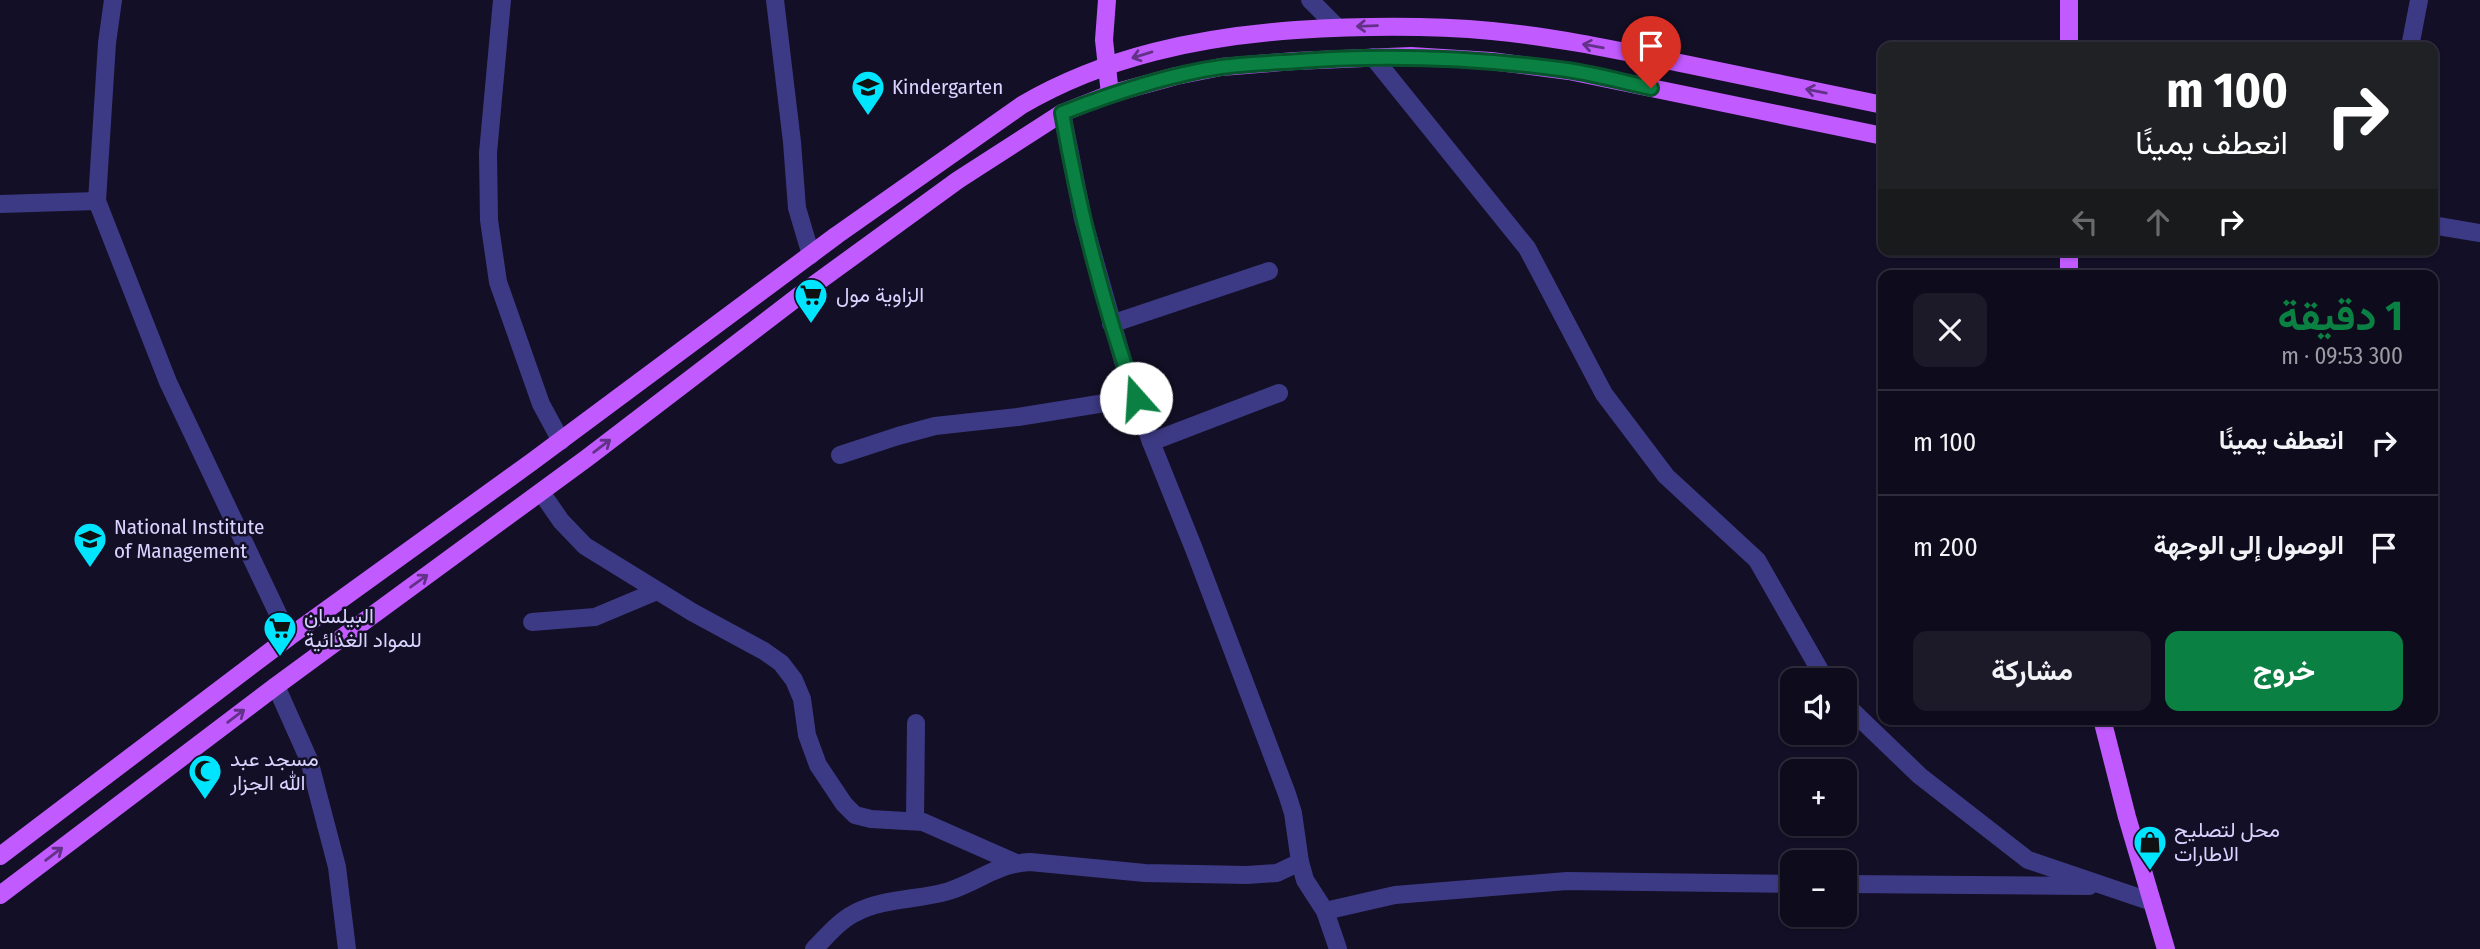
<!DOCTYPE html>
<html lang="ar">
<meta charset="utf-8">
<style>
:root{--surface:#0e0b1c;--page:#1c1929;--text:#f1f3f6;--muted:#9b9ba3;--line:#2e2b3b;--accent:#0b8043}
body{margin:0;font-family:"Fira Sans Condensed",Vazirmatn,sans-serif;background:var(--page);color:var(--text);direction:rtl;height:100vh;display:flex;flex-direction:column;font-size:26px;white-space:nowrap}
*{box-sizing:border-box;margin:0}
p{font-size:23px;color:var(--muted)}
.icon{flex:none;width:38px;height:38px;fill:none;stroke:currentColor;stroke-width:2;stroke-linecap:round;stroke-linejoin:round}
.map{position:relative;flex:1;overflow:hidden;direction:ltr}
.drawer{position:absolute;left:1878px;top:270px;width:560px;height:455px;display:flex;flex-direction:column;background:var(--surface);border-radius:14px;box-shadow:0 2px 5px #0004,0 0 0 2px var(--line);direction:rtl}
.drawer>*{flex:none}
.hud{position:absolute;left:1878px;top:42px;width:560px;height:214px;border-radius:14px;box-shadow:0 2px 5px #0004,0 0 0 2px var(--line);direction:rtl;background:#202124;color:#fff;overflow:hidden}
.buttons{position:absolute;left:1780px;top:668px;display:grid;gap:14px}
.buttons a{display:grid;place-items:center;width:77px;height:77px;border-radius:14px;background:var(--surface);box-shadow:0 2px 5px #0004,0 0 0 2px var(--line);font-size:35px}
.pin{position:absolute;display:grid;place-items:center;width:60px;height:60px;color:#fff;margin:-72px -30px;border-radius:50% 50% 50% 0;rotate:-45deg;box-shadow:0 0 7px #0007}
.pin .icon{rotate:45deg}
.me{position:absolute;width:77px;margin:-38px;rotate:341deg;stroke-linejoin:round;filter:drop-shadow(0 0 5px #0008)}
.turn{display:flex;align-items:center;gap:24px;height:147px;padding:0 35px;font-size:32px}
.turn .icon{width:91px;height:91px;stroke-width:2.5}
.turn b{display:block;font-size:49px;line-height:60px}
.lanes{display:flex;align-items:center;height:66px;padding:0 35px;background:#0003;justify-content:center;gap:35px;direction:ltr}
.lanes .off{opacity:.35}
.round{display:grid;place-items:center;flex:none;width:74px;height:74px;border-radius:14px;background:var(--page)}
.summary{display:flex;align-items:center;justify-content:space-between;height:119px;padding:0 35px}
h1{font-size:42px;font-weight:700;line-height:52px;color:var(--accent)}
.cta{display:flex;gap:14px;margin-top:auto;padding:14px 35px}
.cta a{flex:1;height:80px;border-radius:14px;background:var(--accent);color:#fff;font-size:28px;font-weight:700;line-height:80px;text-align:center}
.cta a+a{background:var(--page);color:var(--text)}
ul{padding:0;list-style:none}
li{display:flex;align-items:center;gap:21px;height:105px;padding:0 35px;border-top:2px solid var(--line)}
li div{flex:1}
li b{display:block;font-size:26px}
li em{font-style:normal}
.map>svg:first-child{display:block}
</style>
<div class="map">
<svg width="2480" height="949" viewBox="0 0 2480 949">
<rect width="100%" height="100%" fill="#130f26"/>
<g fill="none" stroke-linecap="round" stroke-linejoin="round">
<g stroke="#3d3a85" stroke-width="18">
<polyline points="502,0 488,153 489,220 498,282 541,404 561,441"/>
<polyline points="775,0 792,142 797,208 811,255"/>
<polyline points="1310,0 1337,27"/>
<polyline points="2410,47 2419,0"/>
<polyline points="1373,57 1527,248 1604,394 1666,476 1757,560 1826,681"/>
<polyline points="1062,113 1083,219 1123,361 1151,442 1194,549 1287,794 1293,813 1300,862 1305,880 1325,911 1338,949"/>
<polyline points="97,201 107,43 113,0"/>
<polyline points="0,204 97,201 168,382 289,637"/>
<polyline points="2432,225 2480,233"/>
<polyline points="1111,324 1269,271"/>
<polyline points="1151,442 1279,393"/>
<polyline points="840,455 898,436 935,426 1018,417 1136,398"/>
<polyline points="541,492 561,521 585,546 692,612 764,651 781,663 794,680 802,699 807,735 818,765 844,804 855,815 871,819 923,822 1016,863"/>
<polyline points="532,622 595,617 657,591"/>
<polyline points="276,686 309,760 337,867 347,949"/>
<polyline points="1844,703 1920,776 2028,860 2152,902"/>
<polyline points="915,821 916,723"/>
<polyline points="1844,884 2089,886"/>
<polyline points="1325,911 1395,895 1567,881 1792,884"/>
<path d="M814,949c13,-13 25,-28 41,-36 28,-15 64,-13 94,-22 31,-10 47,-27 81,-29l115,11 102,2 30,-2 23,-11"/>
</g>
<g stroke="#c25bff" stroke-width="18">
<polyline points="1107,0 1104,40 1110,94"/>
<polyline points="2069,47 2069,0"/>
<polyline points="2069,275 2069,250"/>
<polyline points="2102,719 2127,817 2166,949"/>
<path d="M0,856l289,-219 244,-176 304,-226 185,-130c84,-49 178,-68 274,-75 65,-4 130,-5 196,1 65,6 129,20 193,33 66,14 132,27 198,41"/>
<polyline points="0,895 276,686 587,458 804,292 958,180 1062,113 1110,94 1176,76 1221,67 1295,61 1411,56 1491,61 1569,71 1883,136"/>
</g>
</g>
<defs><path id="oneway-shaft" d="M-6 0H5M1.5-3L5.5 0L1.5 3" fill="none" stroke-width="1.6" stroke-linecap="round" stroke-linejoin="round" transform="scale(1.75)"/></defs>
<g stroke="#623188">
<use href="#oneway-shaft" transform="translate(1367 26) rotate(178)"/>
<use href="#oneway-shaft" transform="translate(1593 46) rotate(-170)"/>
<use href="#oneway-shaft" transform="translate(1142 55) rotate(163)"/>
<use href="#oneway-shaft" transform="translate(1816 91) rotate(-169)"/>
<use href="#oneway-shaft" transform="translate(602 446) rotate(-37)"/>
<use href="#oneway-shaft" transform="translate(419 581) rotate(-36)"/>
<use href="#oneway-shaft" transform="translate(236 716) rotate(-37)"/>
<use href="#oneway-shaft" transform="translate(54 854) rotate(-37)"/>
</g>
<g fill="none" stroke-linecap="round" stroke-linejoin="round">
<defs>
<path id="route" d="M1136,398c-33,-93 -57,-187 -74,-285 51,-20 104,-38 159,-46 21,-3 43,-4 64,-5 95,-8 188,-5 282,8 28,4 56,12 84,18"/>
</defs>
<use href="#route" stroke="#07532c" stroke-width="18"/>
<use href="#route" stroke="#0b8043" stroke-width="12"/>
</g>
<defs>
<symbol id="school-pin" viewBox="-11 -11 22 30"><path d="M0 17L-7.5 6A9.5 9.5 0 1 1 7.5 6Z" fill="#00e5ff" stroke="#130f26"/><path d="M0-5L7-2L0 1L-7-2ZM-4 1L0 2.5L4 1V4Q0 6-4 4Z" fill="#111"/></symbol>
<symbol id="supermarket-pin" viewBox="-11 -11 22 30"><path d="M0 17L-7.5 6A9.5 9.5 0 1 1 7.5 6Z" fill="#00e5ff" stroke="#130f26"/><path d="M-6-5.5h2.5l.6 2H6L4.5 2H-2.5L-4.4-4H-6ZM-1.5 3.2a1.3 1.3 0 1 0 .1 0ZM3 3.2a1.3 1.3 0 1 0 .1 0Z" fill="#111"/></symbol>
<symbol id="university-pin" viewBox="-11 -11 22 30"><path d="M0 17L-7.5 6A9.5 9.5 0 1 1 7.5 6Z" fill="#00e5ff" stroke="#130f26"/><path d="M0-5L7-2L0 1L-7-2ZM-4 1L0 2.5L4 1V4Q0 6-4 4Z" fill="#111"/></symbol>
<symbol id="mosque-pin" viewBox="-11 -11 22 30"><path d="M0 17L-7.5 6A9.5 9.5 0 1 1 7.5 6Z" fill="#00e5ff" stroke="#130f26"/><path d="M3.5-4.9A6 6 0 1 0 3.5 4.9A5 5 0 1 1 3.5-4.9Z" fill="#111"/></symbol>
<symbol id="shop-pin" viewBox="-11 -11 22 30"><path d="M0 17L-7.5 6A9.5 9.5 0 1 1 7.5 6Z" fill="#00e5ff" stroke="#130f26"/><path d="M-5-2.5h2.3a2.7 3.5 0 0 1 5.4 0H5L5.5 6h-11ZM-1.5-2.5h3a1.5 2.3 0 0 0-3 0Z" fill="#111"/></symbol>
</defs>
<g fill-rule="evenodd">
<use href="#school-pin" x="849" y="68" width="38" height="52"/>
<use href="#supermarket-pin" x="792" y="276" width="38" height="52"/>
<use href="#university-pin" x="71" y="520" width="38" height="52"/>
<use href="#supermarket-pin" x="261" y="609" width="38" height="52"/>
<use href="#mosque-pin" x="186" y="752" width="38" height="52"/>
<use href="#shop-pin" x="2131" y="823" width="38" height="52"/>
</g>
<g text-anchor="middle" stroke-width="5" stroke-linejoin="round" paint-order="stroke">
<g font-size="21" fill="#d9d4ff" stroke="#130f26" text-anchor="start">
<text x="892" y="94">Kindergarten</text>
<text x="836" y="302">الزاوية مول</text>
<text x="114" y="534">National Institute<tspan x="114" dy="24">of Management</tspan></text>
<text x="304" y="623">البيلسان<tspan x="304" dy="24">للمواد الغذائية</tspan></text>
<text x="230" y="766">مسجد عبد<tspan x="230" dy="24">الله الجزار</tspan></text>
<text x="2174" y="837">محل لتصليح<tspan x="2174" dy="24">الاطارات</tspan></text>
</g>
</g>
</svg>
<div class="buttons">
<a><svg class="icon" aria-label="sound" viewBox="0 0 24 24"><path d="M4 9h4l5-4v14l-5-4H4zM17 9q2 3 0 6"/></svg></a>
<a>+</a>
<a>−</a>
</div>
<div class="pin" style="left:1651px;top:88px;background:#d93025"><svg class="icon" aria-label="arrive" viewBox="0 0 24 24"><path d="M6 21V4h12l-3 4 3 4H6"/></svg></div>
<svg class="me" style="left:1136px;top:398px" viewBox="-20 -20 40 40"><circle r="19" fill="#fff"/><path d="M0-13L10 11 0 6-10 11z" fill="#0b8043"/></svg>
<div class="hud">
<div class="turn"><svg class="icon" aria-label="right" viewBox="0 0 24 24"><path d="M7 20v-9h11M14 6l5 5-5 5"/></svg><div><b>100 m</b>انعطف يمينًا</div></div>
<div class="lanes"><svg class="icon off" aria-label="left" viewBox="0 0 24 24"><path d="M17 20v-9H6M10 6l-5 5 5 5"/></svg><svg class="icon off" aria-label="ahead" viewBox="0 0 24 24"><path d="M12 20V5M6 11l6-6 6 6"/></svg><svg class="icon" aria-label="right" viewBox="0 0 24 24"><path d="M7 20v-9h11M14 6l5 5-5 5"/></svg></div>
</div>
<section class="drawer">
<div class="summary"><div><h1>1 دقيقة</h1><p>300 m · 09:53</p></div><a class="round"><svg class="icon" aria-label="close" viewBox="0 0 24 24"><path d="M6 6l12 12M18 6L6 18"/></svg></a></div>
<ul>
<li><svg class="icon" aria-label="right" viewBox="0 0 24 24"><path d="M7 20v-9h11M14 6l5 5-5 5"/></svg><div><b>انعطف يمينًا</b></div><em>100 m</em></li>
<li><svg class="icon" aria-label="arrive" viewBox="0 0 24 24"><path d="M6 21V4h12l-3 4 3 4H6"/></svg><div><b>الوصول إلى الوجهة</b></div><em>200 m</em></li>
</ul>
<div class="cta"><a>خروج</a><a>مشاركة</a></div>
</section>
</div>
